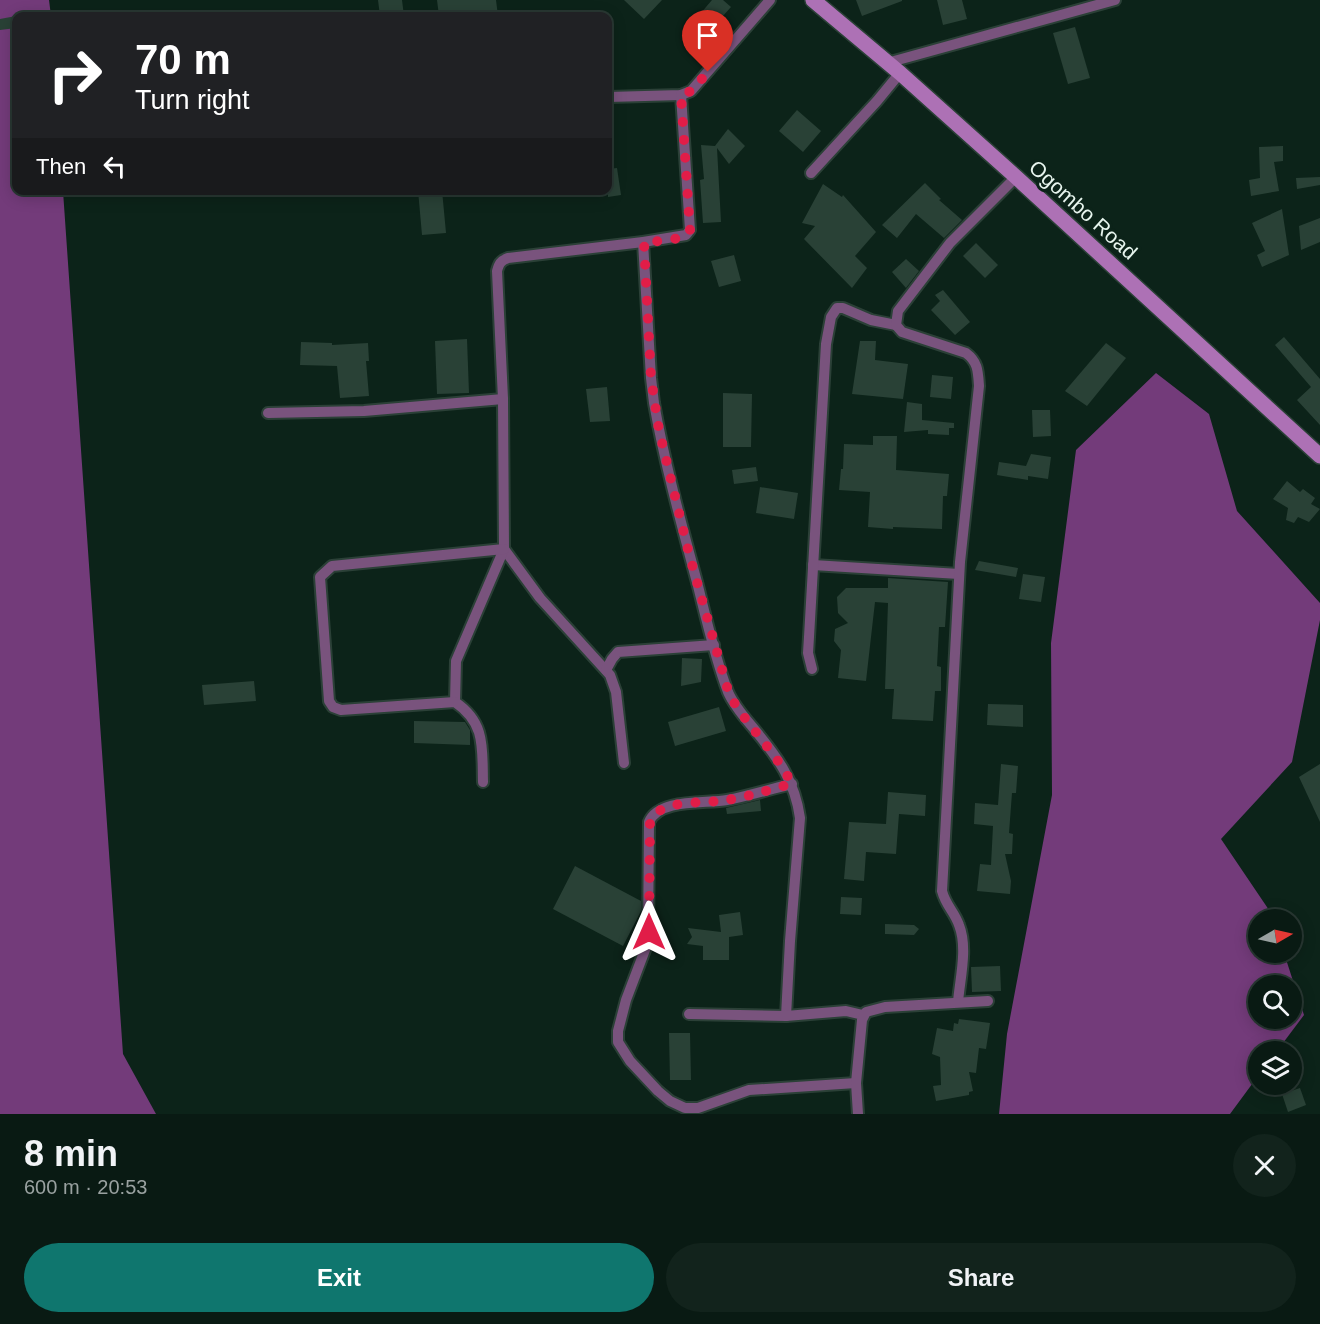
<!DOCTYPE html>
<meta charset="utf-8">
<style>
:root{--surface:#091a13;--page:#12231c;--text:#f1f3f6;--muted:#99a1a0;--line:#293833;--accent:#0f766e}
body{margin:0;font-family:Arial,sans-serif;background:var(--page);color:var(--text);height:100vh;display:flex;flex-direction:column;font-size:22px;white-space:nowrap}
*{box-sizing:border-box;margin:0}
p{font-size:20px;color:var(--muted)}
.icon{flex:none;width:33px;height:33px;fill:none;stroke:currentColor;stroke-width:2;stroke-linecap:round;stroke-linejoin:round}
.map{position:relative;height:1114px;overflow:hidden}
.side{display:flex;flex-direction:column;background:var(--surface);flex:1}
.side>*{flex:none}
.hud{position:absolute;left:12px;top:12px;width:600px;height:183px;border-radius:12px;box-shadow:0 3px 15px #0003,0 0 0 2px var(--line);background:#202124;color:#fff;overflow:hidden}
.needle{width:39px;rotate:81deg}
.tools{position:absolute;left:1248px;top:909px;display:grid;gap:12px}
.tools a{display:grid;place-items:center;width:54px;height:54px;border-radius:50%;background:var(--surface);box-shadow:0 3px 15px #0003,0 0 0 2px var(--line);font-size:30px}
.pin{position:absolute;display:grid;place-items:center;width:51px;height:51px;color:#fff;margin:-62px -26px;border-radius:50% 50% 50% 0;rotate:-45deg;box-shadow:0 0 6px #0007}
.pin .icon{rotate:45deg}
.me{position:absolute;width:66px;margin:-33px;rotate:0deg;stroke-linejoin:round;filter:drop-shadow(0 0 4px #0008)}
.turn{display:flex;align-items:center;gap:21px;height:126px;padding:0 24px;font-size:27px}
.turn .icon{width:78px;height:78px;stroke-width:2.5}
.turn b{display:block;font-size:42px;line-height:51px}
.then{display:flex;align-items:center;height:57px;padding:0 24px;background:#0003;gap:12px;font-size:22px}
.round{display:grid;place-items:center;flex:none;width:63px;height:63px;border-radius:32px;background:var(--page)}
.overview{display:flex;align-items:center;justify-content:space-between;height:102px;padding:0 24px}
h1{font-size:36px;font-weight:700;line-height:45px}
.action{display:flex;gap:12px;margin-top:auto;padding:12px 24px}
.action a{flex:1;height:69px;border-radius:36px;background:var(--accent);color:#fff;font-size:24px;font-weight:700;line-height:69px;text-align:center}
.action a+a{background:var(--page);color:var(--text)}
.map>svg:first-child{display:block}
</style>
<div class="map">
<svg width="1320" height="1114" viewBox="0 0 1320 1114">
<rect width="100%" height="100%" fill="#0c2319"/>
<g fill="#733b7a" fill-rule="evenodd">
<polygon points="0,0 49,0 51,16 16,16 16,190 63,191 123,1054 156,1114 0,1114"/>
<path d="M1156,373l53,41 28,97 83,92v17l-28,142 -71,77 50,74 2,6 -15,1v32l26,1 20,62 -27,36 -19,1v24l-28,38h-231l8,-80 45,-239 -1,-152 25,-193zM1258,986h34v32h-34z"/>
</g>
<g fill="#294136">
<polygon points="378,0 402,0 404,16 380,16"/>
<polygon points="437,0 496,0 498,16 439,16"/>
<polygon points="624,0 662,0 644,19"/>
<polygon points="712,0 723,0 731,7 714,26 700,14"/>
<polygon points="856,0 902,0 902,1 862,16"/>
<polygon points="937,0 962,0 967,19 943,25"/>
<polygon points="16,16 16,28 0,30 0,19"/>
<polygon points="1075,27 1090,78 1068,84 1053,33"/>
<polygon points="797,110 821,131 803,152 779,131"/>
<polygon points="728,129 745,146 729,164 717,148 721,222 703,223 700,180 704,179 701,145 715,146"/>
<polygon points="1283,146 1283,161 1274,162 1279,191 1251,196 1249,180 1260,178 1259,147"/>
<polygon points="617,168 621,195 608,197 608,169"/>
<polygon points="1320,177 1320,185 1297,189 1296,178"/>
<polygon points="925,183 941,199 939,200 962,220 944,238 916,214 897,238 882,225"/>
<polygon points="823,184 842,197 843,195 876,232 855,256 867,268 852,288 804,239 815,226 802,223"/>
<polygon points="418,190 442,190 446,233 422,235"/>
<polygon points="1282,209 1289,255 1262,267 1257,255 1265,251 1252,223"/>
<polygon points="1320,218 1320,242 1301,250 1299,226"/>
<polygon points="976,243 998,265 985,278 963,256"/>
<polygon points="734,255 741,281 719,287 711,261"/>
<polygon points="906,259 919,271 906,288 892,272"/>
<polygon points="943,290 970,322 955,335 931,310 940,301 935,295"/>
<polygon points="1284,337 1320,379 1320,425 1297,400 1311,387 1275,345"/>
<polygon points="467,339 469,393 437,394 435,341"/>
<polygon points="860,341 876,341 875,360 908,364 903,399 852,394"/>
<polygon points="301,342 332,343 332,345 368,343 369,361 366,361 369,396 340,398 337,366 300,365"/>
<polygon points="1106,343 1126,358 1087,406 1065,391"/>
<polygon points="932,375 953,377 951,399 930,397"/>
<polygon points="607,387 610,421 590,422 586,389"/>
<polygon points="723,393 752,394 751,447 723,447"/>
<polygon points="907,402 922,404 922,420 954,423 954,428 949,428 949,435 928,434 928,430 904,432"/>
<polygon points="1032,410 1050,410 1051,436 1033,437"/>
<polygon points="873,436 897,436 896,470 949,474 947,496 943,496 942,529 893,527 893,529 868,527 870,492 839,490 841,469 843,469 844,444 873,445"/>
<polygon points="1031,454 1051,457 1048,479 1028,476 1028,480 997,475 999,462 1026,466"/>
<polygon points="756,467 758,481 734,484 732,470"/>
<polygon points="1287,481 1300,492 1303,489 1315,498 1311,504 1320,509 1309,522 1298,517 1294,523 1286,520 1288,508 1273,499"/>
<polygon points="760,487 798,493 794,519 756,513"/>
<polygon points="979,561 1018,568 1016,577 975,570"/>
<polygon points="1023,574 1045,577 1041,602 1019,599"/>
<polygon points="888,578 948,582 945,627 939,627 937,666 941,667 941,691 935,691 933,721 892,719 894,689 885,689 888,603 875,602 866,681 838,678 841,650 834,641 835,629 848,623 838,613 837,597 846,588 888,588"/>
<polygon points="682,658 702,659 701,682 681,686"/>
<polygon points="254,681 256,701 204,705 202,685"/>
<polygon points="988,704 1023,705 1023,727 987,725"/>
<polygon points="719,707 726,731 675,746 668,722"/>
<polygon points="414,721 465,722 470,730 470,745 414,743"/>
<polygon points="1001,764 1018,766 1016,793 1012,793 1009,833 1013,834 1012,854 1005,854 1011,881 1010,894 977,891 980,864 991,865 993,826 974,824 975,803 998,805"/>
<polygon points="1320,764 1320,822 1299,777"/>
<polygon points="888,792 926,795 925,816 899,814 896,854 866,852 864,881 844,879 849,822 886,824"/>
<polygon points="760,800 761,811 727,814 726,808"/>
<polygon points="575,866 641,901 641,911 623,946 553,909"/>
<polygon points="841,897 862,898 861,915 840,914"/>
<polygon points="740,912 743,935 729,937 729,960 703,960 703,946 687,944 692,937 688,928 721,932 719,915"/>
<polygon points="885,924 914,925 919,929 914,935 885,934"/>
<polygon points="1000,966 1001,991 972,992 971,967"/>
<polygon points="959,1019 990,1023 986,1049 979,1048 976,1073 969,1072 973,1091 969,1092 969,1095 936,1101 933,1086 941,1085 940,1057 932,1054 937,1028 953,1031 954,1023 958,1024"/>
<polygon points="669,1033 690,1033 691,1080 670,1080"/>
<polygon points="1300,1088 1306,1105 1288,1112 1282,1094"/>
</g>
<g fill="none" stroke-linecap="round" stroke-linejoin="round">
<defs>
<g id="street">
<polyline points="887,63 1115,0"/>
<polyline points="608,97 681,95 691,91 770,0"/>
<polyline points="811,173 877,101 900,73"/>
<path d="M643,242l8,136 3,25c11,62 28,123 44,183 9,36 17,72 30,106 6,14 17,26 27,38 23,28 40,51 45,88l-10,123 -4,75"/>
<polyline points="268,413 364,411 503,399"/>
<polyline points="504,549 540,598 610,675 616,692 624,763"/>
<polyline points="813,565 959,574"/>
<polyline points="812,669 808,653 809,637 826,344 831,317 837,308 843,308 871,320 896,325"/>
<polyline points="606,670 612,659 618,652 714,645"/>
<path d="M455,702l1,-41 48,-112 -1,-150 -6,-128c2,-7 3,-10 11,-13l135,-16 43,-7 4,-5 -9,-135"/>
<path d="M483,782c-1,-34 3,-59 -28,-80l-114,8 -8,-3 -4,-6 -9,-124 12,-11 172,-17"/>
<path d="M792,784c-22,5 -43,12 -65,16 -21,4 -68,-2 -78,22l-1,120 -22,58 -8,31v11l12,19 28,30 12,10 15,7h13l51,-18 107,-7"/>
<path d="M958,1002c2,-24 10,-54 1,-77 -5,-14 -13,-19 -17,-34l18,-329 19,-176c-1,-15 -1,-24 -13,-33l-64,-21 -6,-7 2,-14 52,-68 66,-66"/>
<polyline points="689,1014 786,1016 846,1011 863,1015"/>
<polyline points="858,1114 856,1083 862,1020 866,1012 885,1007 988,1001"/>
</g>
<polyline id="secondary" points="813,0 900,73 1016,177 1320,456"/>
</defs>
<use href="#street" stroke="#2b4037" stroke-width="14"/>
<use href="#secondary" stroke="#2b4037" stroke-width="18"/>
<use href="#street" stroke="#79537d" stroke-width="10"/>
<use href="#secondary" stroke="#ad71b5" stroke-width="15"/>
</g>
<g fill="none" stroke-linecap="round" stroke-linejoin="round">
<path stroke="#e11d48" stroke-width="10" stroke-dasharray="0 18" d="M649,932l1,-110c9,-24 56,-18 77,-22 22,-3 43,-11 65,-16 -17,-33 -45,-58 -63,-90l-40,-140 -30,-124 -8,-52 -7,-136c13,-1 38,0 46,-12l-9,-135 10,-4 17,-19"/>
</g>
<g text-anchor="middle" stroke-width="6" stroke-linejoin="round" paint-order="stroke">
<g font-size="21" fill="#e7f5ee" stroke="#0c2319">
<text transform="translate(1083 210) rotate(42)" y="7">Ogombo Road</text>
</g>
</g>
</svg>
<div class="tools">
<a><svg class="needle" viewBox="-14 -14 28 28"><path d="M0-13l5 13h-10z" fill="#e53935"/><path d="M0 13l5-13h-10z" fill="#99a1a0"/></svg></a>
<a><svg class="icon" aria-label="search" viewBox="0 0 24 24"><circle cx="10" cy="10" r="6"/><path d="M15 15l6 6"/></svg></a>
<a><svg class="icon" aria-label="layers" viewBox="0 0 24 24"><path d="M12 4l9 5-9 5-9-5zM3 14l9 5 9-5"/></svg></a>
</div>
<div class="pin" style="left:708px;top:72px;background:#d93025"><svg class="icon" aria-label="arrive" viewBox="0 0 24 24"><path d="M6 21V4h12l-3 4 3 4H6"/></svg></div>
<svg class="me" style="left:649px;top:932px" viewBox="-20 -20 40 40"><path d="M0-17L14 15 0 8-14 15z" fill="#e11d48" stroke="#fff" stroke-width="4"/></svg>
<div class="hud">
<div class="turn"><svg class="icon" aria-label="right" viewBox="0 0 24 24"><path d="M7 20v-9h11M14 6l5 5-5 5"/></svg><div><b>70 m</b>Turn right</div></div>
<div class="then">Then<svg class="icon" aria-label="left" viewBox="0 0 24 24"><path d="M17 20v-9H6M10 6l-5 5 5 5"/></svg></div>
</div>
</div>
<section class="side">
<div class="overview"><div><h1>8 min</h1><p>600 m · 20:53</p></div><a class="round"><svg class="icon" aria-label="close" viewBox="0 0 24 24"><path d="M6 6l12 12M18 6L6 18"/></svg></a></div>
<div class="action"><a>Exit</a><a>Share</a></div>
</section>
